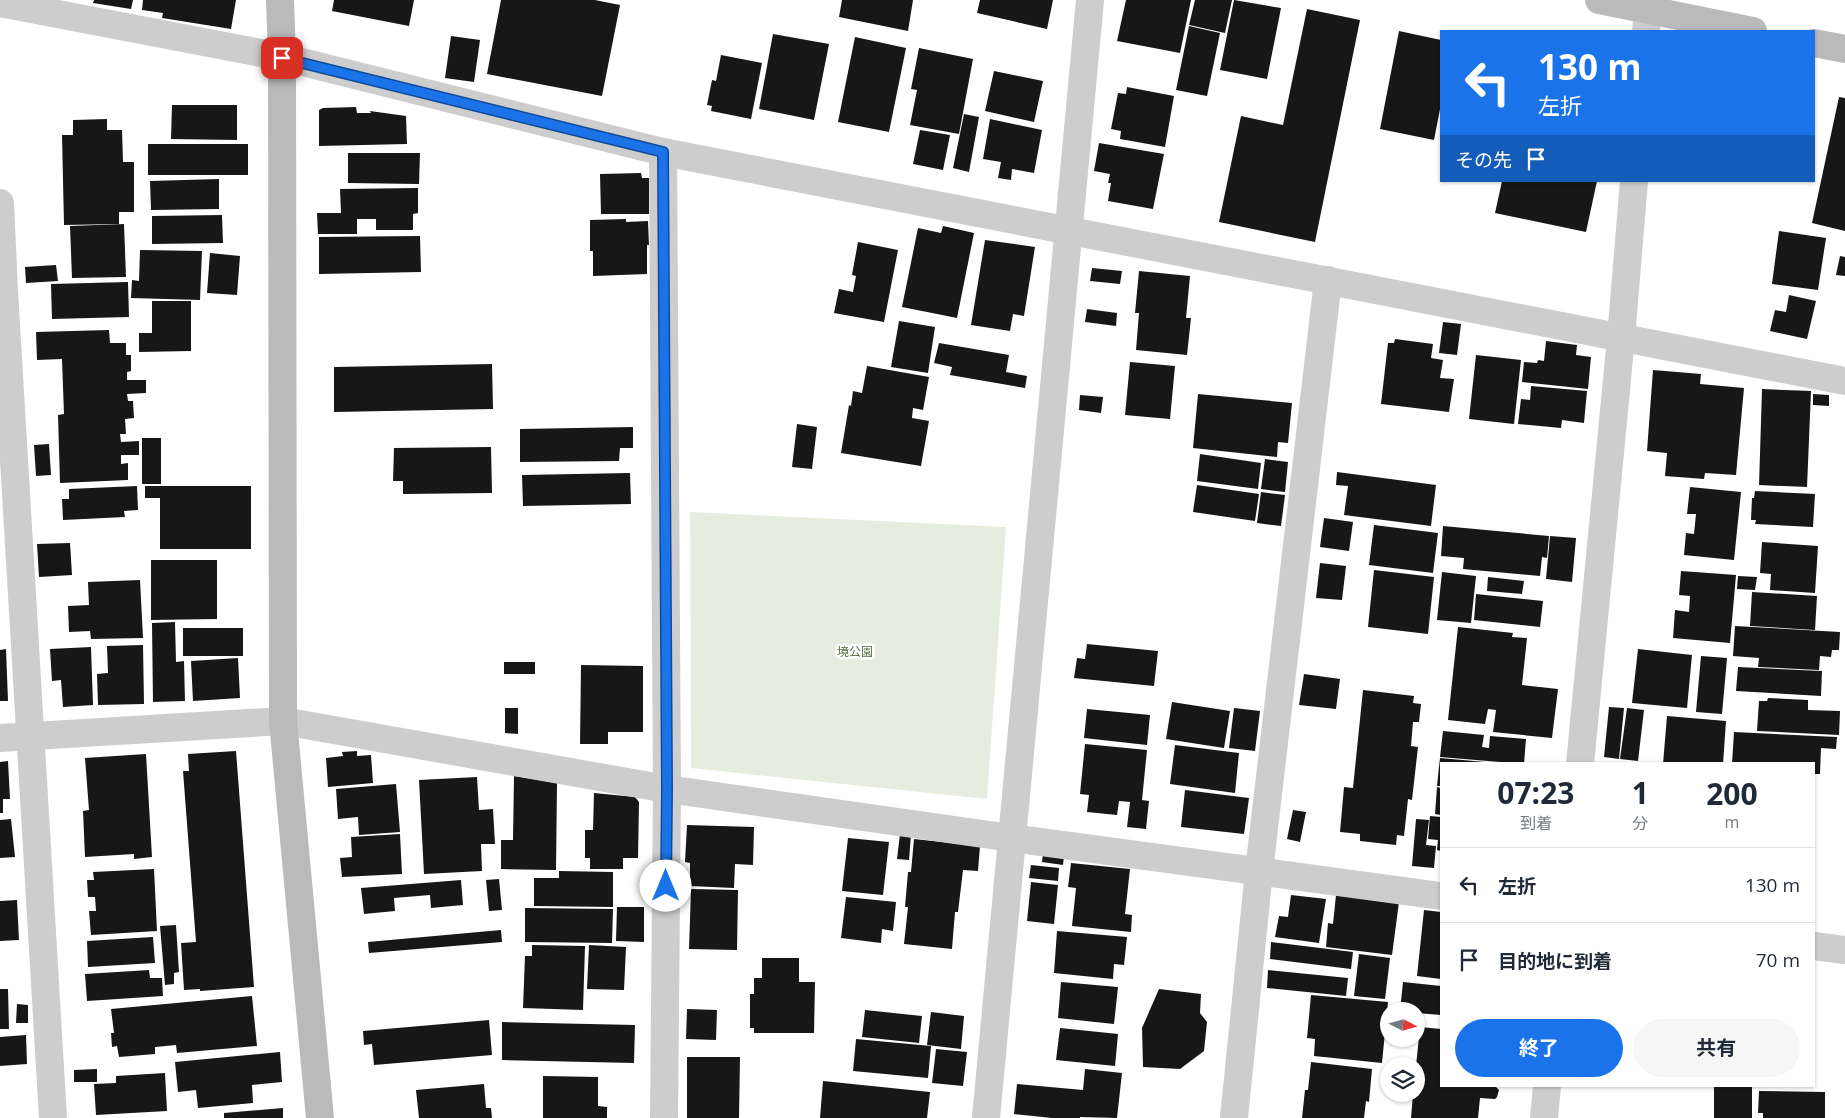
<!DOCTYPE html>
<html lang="ja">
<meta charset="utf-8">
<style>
:root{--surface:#fff;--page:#f6f6f7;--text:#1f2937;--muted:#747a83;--line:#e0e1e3;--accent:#1a73e8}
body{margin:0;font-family:"Open Sans","Noto Sans JP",sans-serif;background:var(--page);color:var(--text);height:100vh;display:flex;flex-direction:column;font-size:19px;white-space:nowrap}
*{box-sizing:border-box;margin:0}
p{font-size:16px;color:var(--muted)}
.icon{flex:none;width:28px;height:28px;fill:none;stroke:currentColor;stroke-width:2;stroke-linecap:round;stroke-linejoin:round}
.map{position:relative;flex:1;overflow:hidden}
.drawer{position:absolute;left:1440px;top:762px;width:375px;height:325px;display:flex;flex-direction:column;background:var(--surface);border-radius:0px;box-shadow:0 1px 4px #0004}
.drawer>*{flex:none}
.hud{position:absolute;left:1440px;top:30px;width:375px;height:152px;border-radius:0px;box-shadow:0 1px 4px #0004;background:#1a73e8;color:#fff;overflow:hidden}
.needle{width:32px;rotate:96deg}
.controls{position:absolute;left:1380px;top:1002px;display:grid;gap:10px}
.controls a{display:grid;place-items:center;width:45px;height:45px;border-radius:50%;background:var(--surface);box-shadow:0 1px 4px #0004;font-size:25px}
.pin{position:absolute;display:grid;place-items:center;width:42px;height:42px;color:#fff;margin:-21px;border-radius:10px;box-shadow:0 2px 8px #0006}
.me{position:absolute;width:55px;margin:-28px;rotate:0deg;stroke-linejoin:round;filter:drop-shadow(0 0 4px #0008)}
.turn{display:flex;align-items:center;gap:18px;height:105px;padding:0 15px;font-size:22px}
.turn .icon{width:65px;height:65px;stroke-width:2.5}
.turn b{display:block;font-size:35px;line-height:42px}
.then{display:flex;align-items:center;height:48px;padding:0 15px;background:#0003;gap:10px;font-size:19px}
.eta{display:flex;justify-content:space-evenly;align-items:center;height:85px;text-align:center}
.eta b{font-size:30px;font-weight:700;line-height:35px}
.primary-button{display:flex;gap:10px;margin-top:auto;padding:10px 15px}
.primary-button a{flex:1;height:58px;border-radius:30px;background:var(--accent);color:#fff;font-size:20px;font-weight:700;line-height:58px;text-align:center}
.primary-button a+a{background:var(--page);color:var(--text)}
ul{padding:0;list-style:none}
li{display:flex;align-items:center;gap:15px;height:75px;padding:0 15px;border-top:1px solid var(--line)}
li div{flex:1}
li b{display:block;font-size:19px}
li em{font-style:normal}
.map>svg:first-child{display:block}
</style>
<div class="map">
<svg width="1845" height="1118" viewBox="0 0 1845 1118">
<rect width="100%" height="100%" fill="#fff"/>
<polygon fill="#e6edde" points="690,512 1006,527 987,799 691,768"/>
<g fill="#171717">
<polygon points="94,0 133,0 131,9 93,3"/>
<polygon points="143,0 236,0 231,29 162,18 163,13 142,10"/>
<polygon points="334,0 414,0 409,26 332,11"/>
<polygon points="501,0 595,0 620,5 602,96 487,74"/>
<polygon points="842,0 913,0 908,31 839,17"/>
<polygon points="980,0 1053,0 1047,29 977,13"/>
<polygon points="1126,0 1191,0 1180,53 1117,41"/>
<polygon points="1195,0 1232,0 1225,33 1189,25"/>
<polygon points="1234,0 1281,8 1267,79 1220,70"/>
<polygon points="1307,9 1360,20 1315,242 1219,222 1241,116 1283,125"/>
<polygon points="1189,26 1220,33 1207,96 1176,90"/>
<polygon points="1399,31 1441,40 1441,104 1434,140 1380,129"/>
<polygon points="773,34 829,44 814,120 759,109"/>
<polygon points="451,36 480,40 474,82 445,78"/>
<polygon points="855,37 906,48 889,132 838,122"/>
<polygon points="919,48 973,59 959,134 910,125 917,90 911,89"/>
<polygon points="721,55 762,63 751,119 711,111 712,106 707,105 712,80 716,81"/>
<polygon points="994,71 1043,81 1034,122 985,111"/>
<polygon points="1127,87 1174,96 1165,147 1120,139 1121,131 1111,129 1118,93 1126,94"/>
<polygon points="1839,97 1845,98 1845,231 1812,223"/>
<polygon points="172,105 237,105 237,140 171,139"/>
<polygon points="356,107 357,113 371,113 370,111 406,116 407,144 319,146 319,110 323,108"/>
<polygon points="964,114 979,117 969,172 953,168"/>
<polygon points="107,119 107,130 122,130 123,162 134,162 134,212 119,212 119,224 64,225 62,135 73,135 73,120"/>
<polygon points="990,119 1042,130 1034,173 1012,169 1011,180 998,178 1001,162 983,159"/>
<polygon points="920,130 950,135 943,170 913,164"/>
<polygon points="1099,143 1164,154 1153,209 1108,201 1111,183 1108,183 1110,174 1094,171"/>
<rect x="148" y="144" width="100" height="31"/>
<polygon points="348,153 420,153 419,184 348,183"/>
<polygon points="641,173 642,178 649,178 649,214 601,214 600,174"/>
<polygon points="219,179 219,209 151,210 150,181"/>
<polygon points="1502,181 1597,181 1586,232 1495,213"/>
<polygon points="418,188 418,213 413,214 413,230 376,230 376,219 357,219 357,234 318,234 317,213 341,213 340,189"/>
<polygon points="222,215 223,243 152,244 152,216"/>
<polygon points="626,219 626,222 648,221 649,245 647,245 647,274 593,276 593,251 590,251 590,220"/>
<polygon points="124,224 126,277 72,278 70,226"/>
<polygon points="943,226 974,233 957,318 902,307 918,228 941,233"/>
<polygon points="1779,231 1826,238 1818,290 1772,284"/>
<polygon points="420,236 421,272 319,274 319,237"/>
<polygon points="985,240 1035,247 1024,316 1013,314 1010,331 971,325"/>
<polygon points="858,242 898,250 884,322 834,313 839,289 853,292 856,276 852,275"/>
<polygon points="140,250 202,251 200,300 131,298 132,280 139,281"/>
<polygon points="210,253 240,256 237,295 207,293"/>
<polygon points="1840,256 1845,257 1845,276 1836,275"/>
<polygon points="56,265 58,281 26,283 25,267"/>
<polygon points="1092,268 1122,271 1120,284 1090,281"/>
<polygon points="1139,271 1190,276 1186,318 1191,318 1187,355 1136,350 1139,313 1135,313"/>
<polygon points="128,282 129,317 52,319 51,284"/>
<polygon points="1789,295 1816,301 1807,339 1770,331 1775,310 1786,312"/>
<polygon points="152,301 191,301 191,351 139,352 139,333 152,333"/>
<polygon points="1087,309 1117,313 1116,326 1085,322"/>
<polygon points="899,321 935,327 928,373 891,367"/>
<polygon points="1443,322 1461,324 1457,355 1439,353"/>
<polygon points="109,330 110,343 126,343 126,355 131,355 131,371 127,372 127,380 146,380 146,393 127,394 128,401 133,401 134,418 125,419 126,434 120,434 121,442 139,441 139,455 121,455 121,464 128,463 128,480 60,483 58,415 64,414 62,359 37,360 36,332"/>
<polygon points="1395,339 1433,344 1431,358 1443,360 1440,378 1454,379 1449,412 1381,404 1388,343 1394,343"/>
<polygon points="1546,341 1577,345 1576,355 1591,357 1588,389 1522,382 1524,362 1537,363 1538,360 1544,361"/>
<polygon points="939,343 1009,355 1006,372 1027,376 1025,388 950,375 952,367 934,363"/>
<polygon points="1476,355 1521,360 1514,424 1469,419"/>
<polygon points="1130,362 1175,366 1170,419 1125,415"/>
<polygon points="492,364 493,409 334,412 334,367"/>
<polygon points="867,366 929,377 923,410 913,408 912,418 929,421 921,466 841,453 849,405 851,406 853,391 862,393"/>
<polygon points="1653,370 1701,374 1700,384 1744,388 1736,475 1705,473 1704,479 1665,476 1667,453 1647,451"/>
<polygon points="1531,386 1587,391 1584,423 1562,420 1561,428 1518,424 1521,399 1530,400"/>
<polygon points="1762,389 1811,391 1807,487 1759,485"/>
<polygon points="1198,394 1292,403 1288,443 1278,442 1277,457 1193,448"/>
<polygon points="1813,394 1829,395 1829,406 1813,405"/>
<polygon points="1080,395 1103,397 1101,413 1079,410"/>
<polygon points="797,424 817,427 812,469 792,467"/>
<polygon points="633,427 633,448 620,448 619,461 520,462 520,429"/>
<rect x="142" y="438" width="19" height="46"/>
<polygon points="49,444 51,475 36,476 34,445"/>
<polygon points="491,447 492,493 403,494 403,481 393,481 394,448"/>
<polygon points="1200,454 1261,463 1258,489 1197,481"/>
<polygon points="1265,459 1288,462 1285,492 1261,489"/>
<polygon points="1337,472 1436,485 1431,526 1344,515 1348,486 1336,485"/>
<polygon points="630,473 631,504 523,506 522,475"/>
<polygon points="1197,485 1259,494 1255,521 1193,512"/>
<polygon points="137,486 138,510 124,511 125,517 63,520 62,499 69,499 69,489"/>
<polygon points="145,486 251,486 251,549 160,549 160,498 145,498"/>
<polygon points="1690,487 1741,492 1734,560 1684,555 1686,533 1694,534 1696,514 1687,514"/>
<polygon points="1755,491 1815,494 1813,527 1755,524 1756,520 1751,520 1752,498 1754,498"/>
<polygon points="1261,492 1285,495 1281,526 1257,523"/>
<polygon points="1324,518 1353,522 1349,551 1320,547"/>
<polygon points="1374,525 1438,533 1433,573 1369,565"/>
<polygon points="1443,526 1549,536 1547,558 1542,557 1540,576 1463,569 1464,558 1441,556"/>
<polygon points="1550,536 1576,538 1572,582 1546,579"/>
<polygon points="1762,542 1818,546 1815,593 1770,590 1771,574 1760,573"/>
<polygon points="70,543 72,575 39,577 37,544"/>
<polygon points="151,560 217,560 217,619 151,620"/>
<polygon points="1320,563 1346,566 1342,600 1316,598"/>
<polygon points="1374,570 1434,577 1428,634 1368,627"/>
<polygon points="1681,571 1736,575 1730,643 1673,638 1675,610 1689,612 1690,596 1679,595"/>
<polygon points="1442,572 1476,576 1471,623 1437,620"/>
<polygon points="1738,576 1757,577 1755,590 1737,589"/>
<polygon points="1488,577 1524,581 1522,594 1487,591"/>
<polygon points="140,580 143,638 91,639 90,631 69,632 68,606 89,605 88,582"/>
<polygon points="1752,592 1817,596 1815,630 1750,626"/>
<polygon points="1476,594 1543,601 1540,627 1474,620"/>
<polygon points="175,622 176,662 184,661 185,701 153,702 152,623"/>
<polygon points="1735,626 1840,632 1839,650 1832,650 1831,657 1820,656 1819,670 1758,667 1759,658 1733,656"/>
<polygon points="1458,627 1513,633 1512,637 1527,638 1522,685 1558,689 1552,738 1493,732 1496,710 1488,709 1485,724 1448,720"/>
<rect x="183" y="628" width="60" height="28"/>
<polygon points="1087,644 1158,651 1154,686 1074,678 1077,658 1085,659"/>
<polygon points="143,645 144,704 98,705 97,674 108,673 107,646"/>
<polygon points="91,647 93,705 63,707 61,680 52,681 50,649"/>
<polygon points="6,649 8,701 0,701 0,650"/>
<polygon points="1638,649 1692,655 1687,708 1632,703"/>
<polygon points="1701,656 1727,658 1722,714 1696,712"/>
<polygon points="238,658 240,698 193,701 191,661"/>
<rect x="504" y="662" width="31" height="12"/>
<polygon points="581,665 643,666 643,732 608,732 608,744 580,744"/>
<polygon points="1738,667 1822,671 1821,696 1736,691"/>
<polygon points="1304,674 1340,679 1336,709 1299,705"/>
<polygon points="1363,690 1414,696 1413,703 1421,704 1419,722 1413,722 1411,746 1418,747 1412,800 1408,799 1404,836 1397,835 1396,845 1360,841 1360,834 1340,832 1344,787 1353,788"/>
<polygon points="1768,698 1808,700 1808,710 1840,711 1839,735 1757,731 1759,701 1767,701"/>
<polygon points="1172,702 1230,711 1224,748 1166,739"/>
<polygon points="1609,707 1624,708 1619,759 1604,757"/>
<polygon points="505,708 518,708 518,734 505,733"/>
<polygon points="1234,708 1260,711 1255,751 1229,748"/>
<polygon points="1627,708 1644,710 1638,761 1620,759"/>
<polygon points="1087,709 1150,715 1147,745 1084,738"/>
<polygon points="1667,716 1726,721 1723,764 1663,764"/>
<polygon points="1443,731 1484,735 1482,747 1489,748 1490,736 1526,739 1524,764 1440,757"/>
<polygon points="1734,732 1837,737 1836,749 1821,748 1820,774 1814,774 1814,764 1732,764"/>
<polygon points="1085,744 1147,750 1142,800 1149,801 1146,829 1127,827 1130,802 1119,801 1117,815 1087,812 1089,795 1080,794"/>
<polygon points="1175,745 1239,753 1235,793 1170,784"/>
<polygon points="236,751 254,987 200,991 200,989 184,990 181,943 196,942 183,771 189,771 188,754"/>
<polygon points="357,751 357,756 371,755 373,783 328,787 326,758 343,756 342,752"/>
<polygon points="146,754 152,857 134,859 134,854 85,857 83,811 89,810 85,758"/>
<polygon points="1440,758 1485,762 1485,764 1441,764 1441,786 1437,786"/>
<polygon points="8,761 10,799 3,799 3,813 0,813 0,762"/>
<polygon points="514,776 557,783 556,870 501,869 501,840 513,840"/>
<polygon points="477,777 479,810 493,809 495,844 481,844 482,871 424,874 419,780"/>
<polygon points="396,784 400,832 359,835 358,817 338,819 336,789"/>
<polygon points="1437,787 1441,788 1441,815 1435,814"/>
<polygon points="1185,790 1249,798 1244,834 1181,827"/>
<polygon points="594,793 635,797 639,802 638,858 623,858 623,869 590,869 590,858 585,858 585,830 593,830"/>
<polygon points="1293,810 1306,812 1300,842 1287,839"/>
<polygon points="1430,816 1441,817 1441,851 1437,850 1438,840 1428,839"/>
<polygon points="11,819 15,857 0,858 0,820"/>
<polygon points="1416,819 1429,820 1426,845 1436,846 1434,868 1412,866"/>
<polygon points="687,825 754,827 753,865 735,864 734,888 690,886 690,863 685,862"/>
<polygon points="400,834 402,874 342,877 340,858 352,857 351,837"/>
<polygon points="900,834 911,835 909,860 897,859"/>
<polygon points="848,838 889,842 883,895 842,891"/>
<polygon points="914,839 980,846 978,871 963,870 958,912 955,912 952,949 904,944 908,907 905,907 908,872 911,872"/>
<polygon points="1043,853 1064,856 1063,865 1042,862"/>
<polygon points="1071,863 1130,869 1125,914 1132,915 1131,932 1072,926 1076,888 1068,887"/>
<polygon points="1031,865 1059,868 1058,881 1029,878"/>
<polygon points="154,869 157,931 91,935 89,911 96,911 95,897 88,897 87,880 94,880 93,872"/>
<polygon points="559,871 613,872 613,907 534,906 534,878 559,878"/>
<polygon points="499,879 502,910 489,911 486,880"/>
<polygon points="461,880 463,905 431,908 430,895 394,898 395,911 364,914 361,888"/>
<polygon points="1031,882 1058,885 1054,924 1027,921"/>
<polygon points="691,889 738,890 737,950 689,949"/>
<polygon points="1291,895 1326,899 1319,943 1275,937 1279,916 1288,917"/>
<polygon points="1336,895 1399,902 1392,955 1326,947 1328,923 1333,924"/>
<polygon points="846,897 896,902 893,931 882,929 881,943 841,938"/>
<polygon points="17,900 19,940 0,941 0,901"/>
<polygon points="617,907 644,907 644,942 616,941"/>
<polygon points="525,908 613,909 612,943 525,942"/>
<polygon points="1424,910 1441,912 1441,979 1417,976"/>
<polygon points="176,925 179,972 174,973 174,984 165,985 160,926"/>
<polygon points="501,930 502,942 369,953 368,942"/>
<polygon points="1057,931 1127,937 1124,965 1114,964 1113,979 1054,973"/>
<polygon points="153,937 155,963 88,967 87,941"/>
<polygon points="1271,942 1353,952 1351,969 1270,959"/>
<polygon points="532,945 585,946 583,1010 523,1008 525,956 532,956"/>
<polygon points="589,945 626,947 624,990 587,989"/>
<polygon points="1359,954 1390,958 1385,999 1354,996"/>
<polygon points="762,958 799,958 799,982 815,982 814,1033 754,1033 754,1028 750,1028 750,994 754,994 754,978 762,978"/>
<polygon points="149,970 150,978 162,978 163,996 87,1001 85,974"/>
<polygon points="1268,970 1348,978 1346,996 1267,988"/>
<polygon points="1061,982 1118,987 1114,1024 1058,1018"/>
<polygon points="1403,982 1441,986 1441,1015 1416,1013 1416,1011 1400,1011"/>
<polygon points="0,989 8,989 9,1029 0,1029"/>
<polygon points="1159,989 1201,994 1200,1013 1207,1022 1204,1051 1180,1069 1143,1067 1142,1028"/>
<polygon points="1311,995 1388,1002 1382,1063 1314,1056 1315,1039 1307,1038"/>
<polygon points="252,996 257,1046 177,1053 176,1045 155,1047 155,1054 119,1057 117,1046 112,1047 111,1033 114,1033 111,1009"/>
<polygon points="17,1004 28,1005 28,1023 16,1023"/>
<polygon points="687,1009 717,1010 716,1040 686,1039"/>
<polygon points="865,1010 922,1016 919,1043 862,1037"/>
<polygon points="931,1012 964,1016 961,1049 927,1045"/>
<polygon points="489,1020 492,1055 374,1065 372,1044 364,1045 363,1031"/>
<polygon points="502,1022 635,1025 634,1063 502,1060"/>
<polygon points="1420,1027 1441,1029 1441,1086 1489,1086 1496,1087 1499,1090 1497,1097 1495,1099 1480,1098 1478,1118 1411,1118 1413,1094 1416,1094 1416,1066"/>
<polygon points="1060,1028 1118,1034 1115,1066 1056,1060"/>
<polygon points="26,1035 27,1064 0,1066 0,1037"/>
<polygon points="856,1039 931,1046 928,1078 853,1071"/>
<polygon points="936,1049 967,1052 963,1086 932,1083"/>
<polygon points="280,1052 282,1082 252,1085 253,1103 198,1108 196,1090 178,1092 175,1062"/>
<polygon points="687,1057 740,1057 739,1118 687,1118"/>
<polygon points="1311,1062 1372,1069 1369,1102 1366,1101 1364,1118 1302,1118 1305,1090 1308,1090"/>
<polygon points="97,1069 97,1082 74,1082 74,1070"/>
<polygon points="1085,1069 1122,1073 1117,1118 1080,1117 1080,1118 1052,1118 1014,1114 1017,1084 1083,1090"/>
<polygon points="165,1073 167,1111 96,1115 94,1084 116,1083 116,1076"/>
<polygon points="543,1076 598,1077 598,1106 607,1107 607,1118 543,1118"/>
<polygon points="823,1081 930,1092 927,1118 820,1118"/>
<polygon points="484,1084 486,1108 491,1108 492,1118 419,1118 416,1090"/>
<rect x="1714" y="1086" width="38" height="32"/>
<polygon points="1759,1091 1825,1092 1825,1118 1763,1118 1763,1113 1758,1113"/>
<polygon points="283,1108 283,1118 224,1118 224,1113"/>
</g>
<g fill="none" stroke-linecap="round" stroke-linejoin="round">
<g stroke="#cdcdcd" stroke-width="28">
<polyline points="0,3 282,57 663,152 1845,381"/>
<polyline points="1646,31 1649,0"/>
<polyline points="663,152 667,789 664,1118"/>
<polyline points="0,203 4,291 53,1118"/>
<polyline points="0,738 283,721 667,789 1011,838 1441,896"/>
<polyline points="1580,764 1621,338 1634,181"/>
<polyline points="1814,946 1845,950"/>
<polyline points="986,1118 1090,0"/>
<polyline points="1234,1118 1259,871 1328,280"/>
<polyline points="1544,1118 1547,1086"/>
</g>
<g stroke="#bababa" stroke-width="28">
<polyline points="280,0 282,57 283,721 320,1118"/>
<polyline points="1599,0 1753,31"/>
<polyline points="1814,43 1845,49"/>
</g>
</g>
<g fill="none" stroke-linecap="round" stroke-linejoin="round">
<defs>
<polyline id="route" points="282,58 663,152 667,789 666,886"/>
</defs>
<use href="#route" stroke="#114b97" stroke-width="12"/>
<use href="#route" stroke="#1a73e8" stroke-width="9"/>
</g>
<g text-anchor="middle" stroke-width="5" stroke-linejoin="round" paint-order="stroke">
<g font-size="12" fill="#536b3d" stroke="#fff">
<text x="855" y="656">境公園</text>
</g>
</g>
</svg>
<div class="controls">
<a><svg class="needle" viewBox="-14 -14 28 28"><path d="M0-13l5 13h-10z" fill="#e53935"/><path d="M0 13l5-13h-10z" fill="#747a83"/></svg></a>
<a><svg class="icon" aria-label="layers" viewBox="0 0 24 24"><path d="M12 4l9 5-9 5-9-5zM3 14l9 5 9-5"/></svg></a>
</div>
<div class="pin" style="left:282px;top:58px;background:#d93025"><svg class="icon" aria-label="arrive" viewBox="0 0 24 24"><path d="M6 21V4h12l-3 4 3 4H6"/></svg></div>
<svg class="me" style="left:666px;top:886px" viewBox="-20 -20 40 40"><circle r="19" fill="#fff"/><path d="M0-13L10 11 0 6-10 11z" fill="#1a73e8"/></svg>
<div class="hud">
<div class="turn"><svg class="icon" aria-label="left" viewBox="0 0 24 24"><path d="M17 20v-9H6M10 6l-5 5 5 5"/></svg><div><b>130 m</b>左折</div></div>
<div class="then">その先<svg class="icon" aria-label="arrive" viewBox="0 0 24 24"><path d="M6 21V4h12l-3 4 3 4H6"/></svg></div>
</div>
<section class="drawer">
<div class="eta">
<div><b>07:23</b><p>到着</p></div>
<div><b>1</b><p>分</p></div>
<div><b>200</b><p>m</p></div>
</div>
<ul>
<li><svg class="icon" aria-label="left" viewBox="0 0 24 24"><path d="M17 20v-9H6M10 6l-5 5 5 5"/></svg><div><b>左折</b></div><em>130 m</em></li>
<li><svg class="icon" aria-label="arrive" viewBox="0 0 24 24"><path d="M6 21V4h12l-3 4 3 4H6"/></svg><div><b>目的地に到着</b></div><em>70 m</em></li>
</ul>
<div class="primary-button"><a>終了</a><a>共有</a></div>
</section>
</div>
